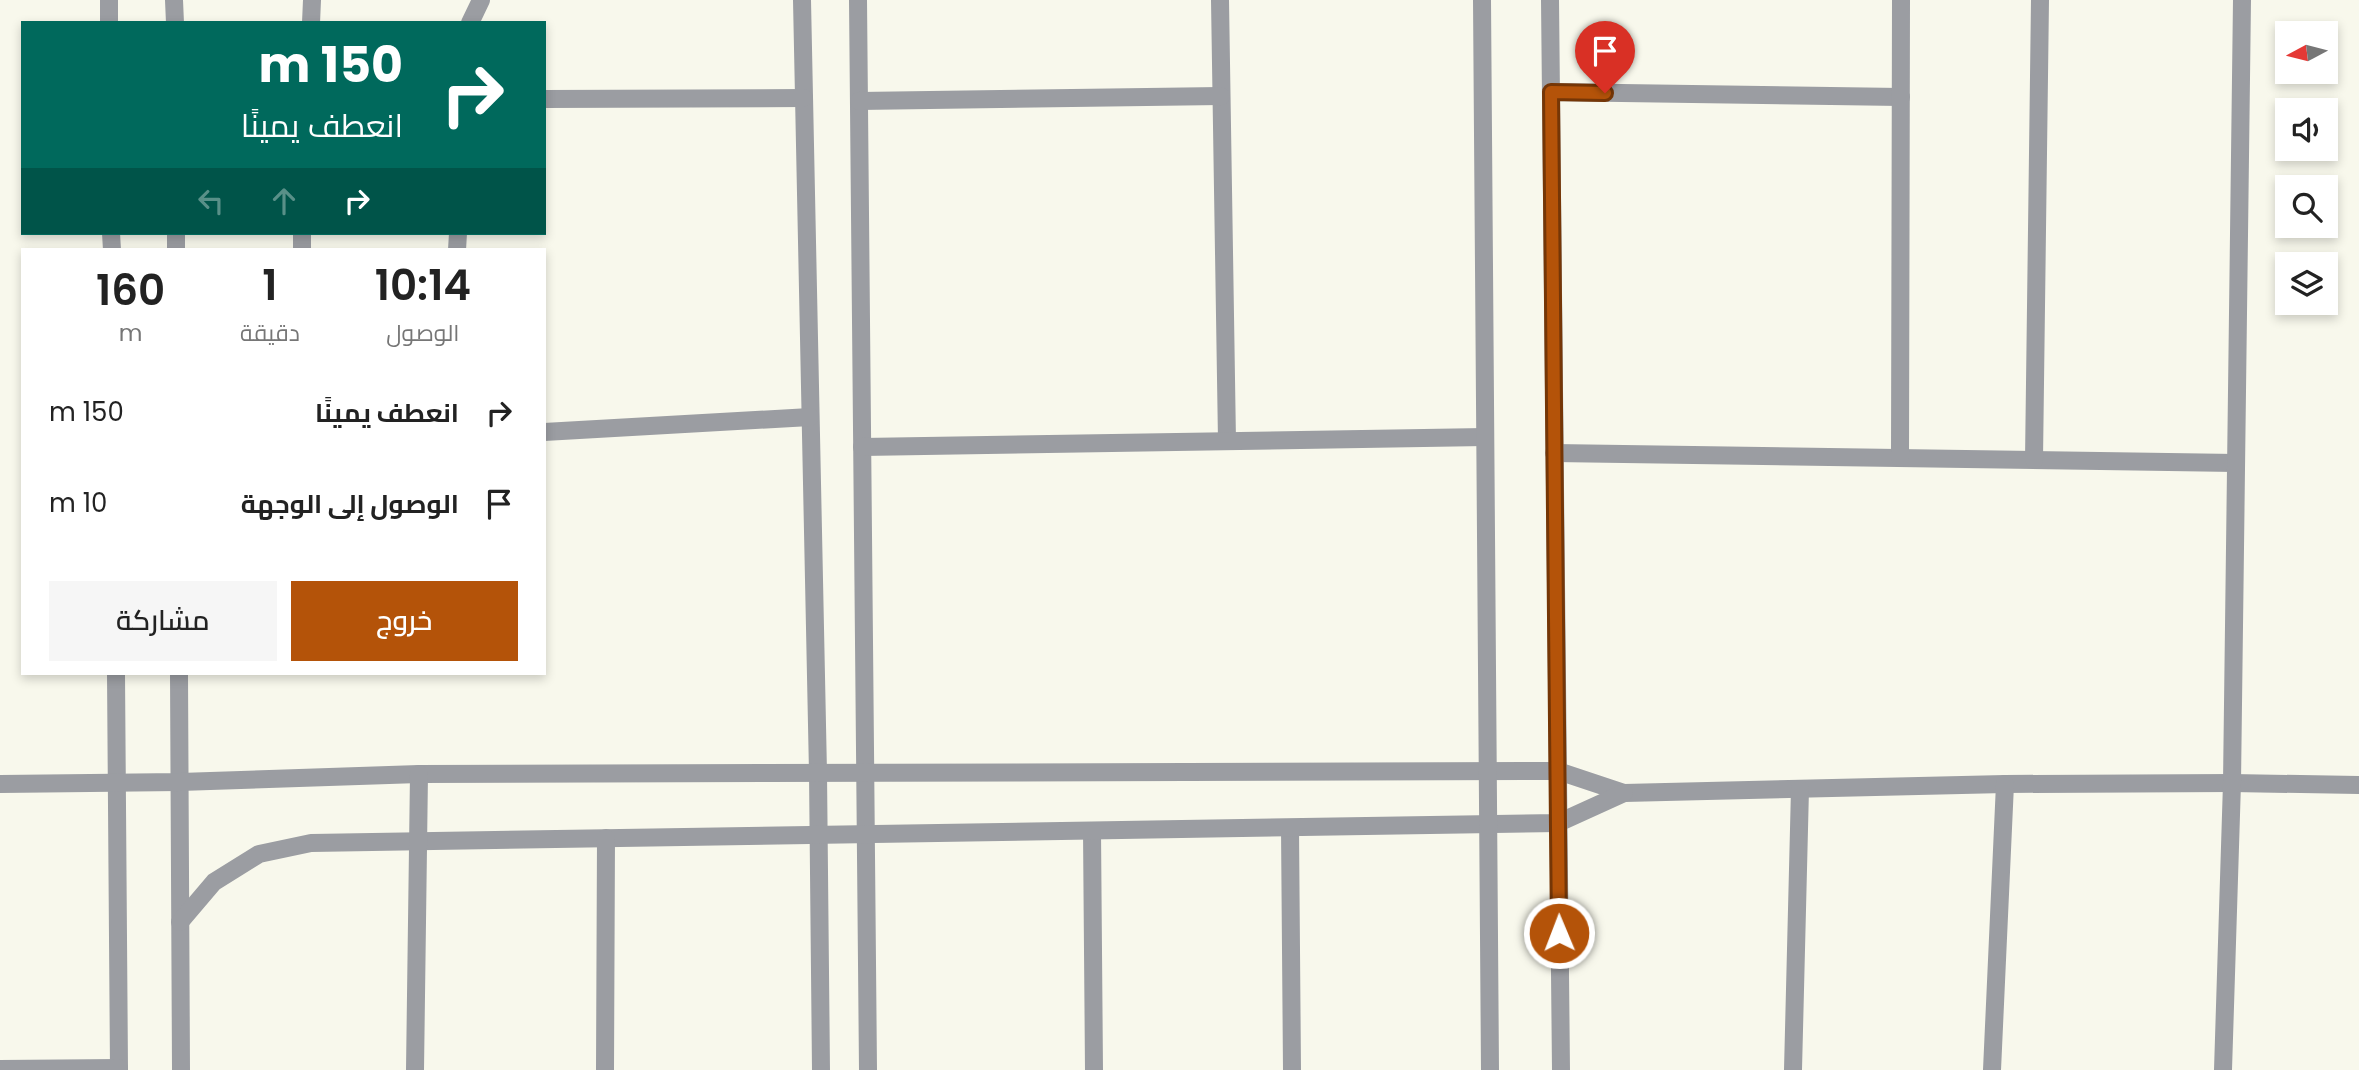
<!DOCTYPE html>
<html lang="ar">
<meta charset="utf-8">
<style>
:root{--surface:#fff;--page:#f6f6f6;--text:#222;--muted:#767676;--accent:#b45309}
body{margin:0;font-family:Poppins,Cairo,sans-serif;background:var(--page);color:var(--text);direction:rtl;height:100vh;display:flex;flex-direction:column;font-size:26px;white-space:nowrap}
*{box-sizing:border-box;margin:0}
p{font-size:23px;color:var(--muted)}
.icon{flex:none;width:38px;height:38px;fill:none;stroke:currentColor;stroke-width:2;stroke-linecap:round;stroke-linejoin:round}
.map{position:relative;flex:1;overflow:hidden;direction:ltr}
.details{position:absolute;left:21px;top:248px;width:525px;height:427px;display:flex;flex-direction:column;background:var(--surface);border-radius:0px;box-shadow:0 4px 10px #0003;direction:rtl}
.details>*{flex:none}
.hud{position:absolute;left:21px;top:21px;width:525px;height:214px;border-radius:0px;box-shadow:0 4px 10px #0003;direction:rtl;background:#00695c;color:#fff;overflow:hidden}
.needle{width:46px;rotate:263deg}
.controls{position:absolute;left:2275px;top:21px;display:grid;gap:14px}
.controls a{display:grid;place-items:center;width:63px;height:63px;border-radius:0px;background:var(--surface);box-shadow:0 4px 10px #0003;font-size:35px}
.pin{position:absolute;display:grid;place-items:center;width:60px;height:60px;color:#fff;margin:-72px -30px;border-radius:50% 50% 50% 0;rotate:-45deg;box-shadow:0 0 7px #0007}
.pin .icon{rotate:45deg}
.me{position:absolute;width:77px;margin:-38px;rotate:359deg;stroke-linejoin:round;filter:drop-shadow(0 0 5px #0008)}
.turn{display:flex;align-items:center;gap:24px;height:147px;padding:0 28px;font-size:32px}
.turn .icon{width:91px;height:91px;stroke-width:2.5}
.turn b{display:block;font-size:49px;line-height:60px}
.lanes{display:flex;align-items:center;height:66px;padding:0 28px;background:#0003;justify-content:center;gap:35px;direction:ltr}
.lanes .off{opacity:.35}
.eta{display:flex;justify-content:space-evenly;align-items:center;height:119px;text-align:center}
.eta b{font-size:42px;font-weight:600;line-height:49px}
.action{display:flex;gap:14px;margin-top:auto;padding:14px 28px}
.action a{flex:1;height:80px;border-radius:0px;background:var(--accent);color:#fff;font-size:28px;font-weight:600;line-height:80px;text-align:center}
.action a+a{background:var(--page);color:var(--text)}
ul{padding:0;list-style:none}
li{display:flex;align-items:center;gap:21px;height:91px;padding:0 28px}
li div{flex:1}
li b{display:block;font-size:26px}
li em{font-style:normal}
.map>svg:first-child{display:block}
</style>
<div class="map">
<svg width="2359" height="1070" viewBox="0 0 2359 1070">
<rect width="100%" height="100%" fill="#f8f8ec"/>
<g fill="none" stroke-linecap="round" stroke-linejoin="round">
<g stroke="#9b9da2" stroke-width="18">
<polyline points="109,0 109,23"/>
<polyline points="174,0 175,23"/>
<polyline points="802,0 818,773 821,1070"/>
<polyline points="858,0 868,1070"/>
<polyline points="1220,0 1227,441"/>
<polyline points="311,23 312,0"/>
<polyline points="470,23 481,0"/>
<polyline points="1551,92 1901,97"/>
<polyline points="544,99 804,98"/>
<polyline points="859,101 1221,96"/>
<polyline points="111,233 112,250"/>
<polyline points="176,233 176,250"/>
<polyline points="302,250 302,233"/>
<polyline points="457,250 458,233"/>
<polyline points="544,432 810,417"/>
<polyline points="862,447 1485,437"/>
<polyline points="1554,453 2236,463"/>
<polyline points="1900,458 1901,0"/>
<polyline points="2034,460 2040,0"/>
<polyline points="116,674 119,1070"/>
<polyline points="179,674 181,1070"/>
<polyline points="0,784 180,782 419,774 1558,771 1624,793 2005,784 2232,783 2359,785"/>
<polyline points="1290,828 1292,1070"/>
<polyline points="1092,831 1094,1070"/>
<polyline points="180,922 214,882 259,854 311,843 1558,823 1624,793"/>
<polyline points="0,1069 119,1068"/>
<polyline points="415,1070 419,774"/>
<polyline points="605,1070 606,838"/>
<polyline points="1793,1070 1800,789"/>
<polyline points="1992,1070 2005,784"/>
<polyline points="2223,1070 2232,783 2242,0"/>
</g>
<g stroke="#9b9da2" stroke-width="18">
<polyline points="1482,0 1490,1070"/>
<polyline points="1550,0 1561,1070"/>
</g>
</g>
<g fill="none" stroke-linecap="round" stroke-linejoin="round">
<defs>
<polyline id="route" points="1559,933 1551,92 1605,93"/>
</defs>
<use href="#route" stroke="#753606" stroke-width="18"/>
<use href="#route" stroke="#b45309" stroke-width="12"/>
</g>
</svg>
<div class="controls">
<a><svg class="needle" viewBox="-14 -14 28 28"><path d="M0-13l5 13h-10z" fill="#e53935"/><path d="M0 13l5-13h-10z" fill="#767676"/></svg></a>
<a><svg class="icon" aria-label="sound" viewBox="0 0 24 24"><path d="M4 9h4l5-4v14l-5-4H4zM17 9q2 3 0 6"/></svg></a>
<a><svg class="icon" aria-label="search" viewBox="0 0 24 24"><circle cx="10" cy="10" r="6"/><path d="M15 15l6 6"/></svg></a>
<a><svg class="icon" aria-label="layers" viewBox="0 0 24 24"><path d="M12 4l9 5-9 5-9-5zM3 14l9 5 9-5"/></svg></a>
</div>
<div class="pin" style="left:1605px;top:93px;background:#d93025"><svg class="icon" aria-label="arrive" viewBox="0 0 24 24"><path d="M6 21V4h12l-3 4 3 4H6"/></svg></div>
<svg class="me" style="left:1559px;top:933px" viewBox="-20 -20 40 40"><circle r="17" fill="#b45309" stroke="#fff" stroke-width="3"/><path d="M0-11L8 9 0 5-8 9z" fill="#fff"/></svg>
<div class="hud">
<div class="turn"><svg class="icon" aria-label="right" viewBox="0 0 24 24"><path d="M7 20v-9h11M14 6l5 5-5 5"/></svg><div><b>150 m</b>انعطف يمينًا</div></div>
<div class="lanes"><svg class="icon off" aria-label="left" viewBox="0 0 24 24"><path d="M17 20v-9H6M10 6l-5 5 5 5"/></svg><svg class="icon off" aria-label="ahead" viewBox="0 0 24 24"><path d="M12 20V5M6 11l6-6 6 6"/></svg><svg class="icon" aria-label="right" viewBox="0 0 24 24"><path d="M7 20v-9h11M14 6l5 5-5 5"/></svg></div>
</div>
<section class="details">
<div class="eta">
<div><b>10:14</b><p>الوصول</p></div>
<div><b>1</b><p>دقيقة</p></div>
<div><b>160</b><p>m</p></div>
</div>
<ul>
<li><svg class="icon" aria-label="right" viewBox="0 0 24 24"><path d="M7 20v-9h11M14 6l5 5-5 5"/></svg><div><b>انعطف يمينًا</b></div><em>150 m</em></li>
<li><svg class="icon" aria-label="arrive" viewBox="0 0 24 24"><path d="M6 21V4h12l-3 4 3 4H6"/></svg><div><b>الوصول إلى الوجهة</b></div><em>10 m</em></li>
</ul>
<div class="action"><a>خروج</a><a>مشاركة</a></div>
</section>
</div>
